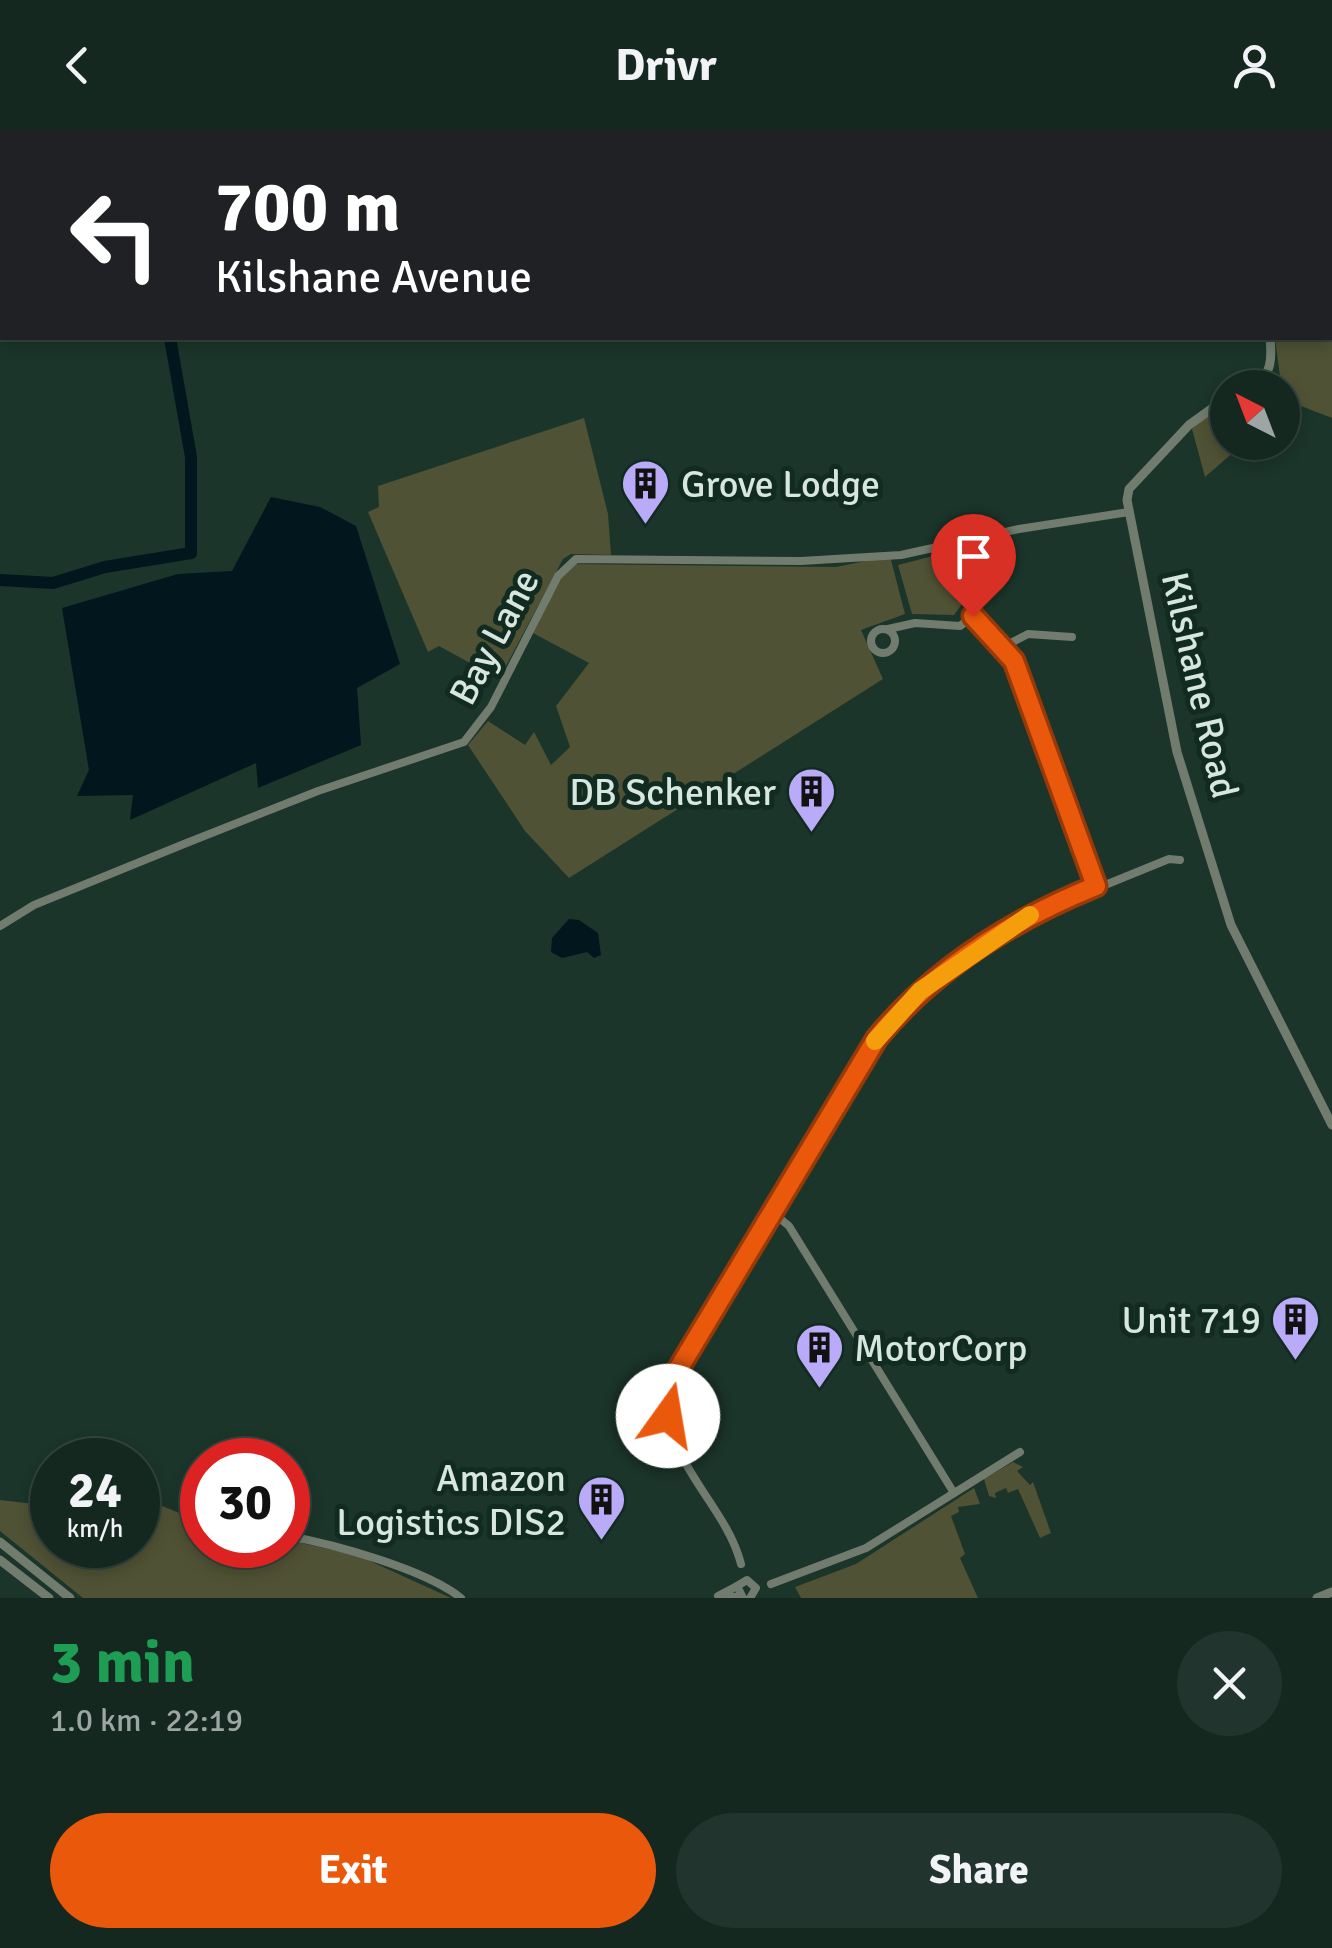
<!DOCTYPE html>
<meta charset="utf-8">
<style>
:root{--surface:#142820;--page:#21342d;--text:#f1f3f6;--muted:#9da6a5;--line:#33443e;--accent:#ea580c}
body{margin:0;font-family:Signika,sans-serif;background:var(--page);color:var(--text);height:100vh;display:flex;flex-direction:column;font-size:38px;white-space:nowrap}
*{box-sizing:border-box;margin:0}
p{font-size:32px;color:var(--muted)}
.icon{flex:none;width:55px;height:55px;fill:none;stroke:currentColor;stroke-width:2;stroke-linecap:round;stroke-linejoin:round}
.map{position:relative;height:1468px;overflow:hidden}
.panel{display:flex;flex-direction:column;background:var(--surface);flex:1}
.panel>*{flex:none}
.guide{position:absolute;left:0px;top:0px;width:1332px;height:210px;box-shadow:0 5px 15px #0003,0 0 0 2px var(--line);background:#202124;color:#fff;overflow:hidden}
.needle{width:65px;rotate:318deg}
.fabs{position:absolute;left:1210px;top:240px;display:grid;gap:20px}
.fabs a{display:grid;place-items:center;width:90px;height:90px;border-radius:50%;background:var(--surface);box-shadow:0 5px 15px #0003,0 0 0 2px var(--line);font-size:50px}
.speed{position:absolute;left:30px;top:1308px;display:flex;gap:20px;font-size:50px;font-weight:700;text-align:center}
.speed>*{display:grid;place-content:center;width:130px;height:130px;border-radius:50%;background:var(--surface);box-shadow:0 5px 15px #0003,0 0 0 2px var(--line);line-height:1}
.speed small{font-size:25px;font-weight:400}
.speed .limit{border:15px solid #d22;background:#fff;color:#111}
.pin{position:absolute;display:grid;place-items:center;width:85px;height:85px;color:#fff;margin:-102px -42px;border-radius:50% 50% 50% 0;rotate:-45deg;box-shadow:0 0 10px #0007}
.pin .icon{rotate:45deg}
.me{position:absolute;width:110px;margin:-55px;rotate:13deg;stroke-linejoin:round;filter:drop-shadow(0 0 8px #0008)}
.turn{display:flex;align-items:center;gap:35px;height:210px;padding:0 50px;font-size:45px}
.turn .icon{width:130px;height:130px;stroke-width:2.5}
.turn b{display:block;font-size:70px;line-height:85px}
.round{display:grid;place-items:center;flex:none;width:105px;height:105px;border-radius:52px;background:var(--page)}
.overview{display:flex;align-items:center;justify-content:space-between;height:170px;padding:0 50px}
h1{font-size:60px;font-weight:700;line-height:75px;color:#1e9e55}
.action{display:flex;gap:20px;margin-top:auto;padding:20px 50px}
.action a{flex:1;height:115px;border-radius:60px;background:var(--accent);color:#fff;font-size:40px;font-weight:700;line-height:115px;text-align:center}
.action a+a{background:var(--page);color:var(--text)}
header{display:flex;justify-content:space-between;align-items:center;height:130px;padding:0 50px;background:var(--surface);font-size:45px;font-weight:700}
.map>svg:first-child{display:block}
</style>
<header><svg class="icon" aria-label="back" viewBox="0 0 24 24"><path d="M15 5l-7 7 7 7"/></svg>Drivr<svg class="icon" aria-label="person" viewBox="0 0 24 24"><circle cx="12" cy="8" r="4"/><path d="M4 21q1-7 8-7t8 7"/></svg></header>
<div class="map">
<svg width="1332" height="1468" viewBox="0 0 1332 1468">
<rect width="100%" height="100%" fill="#1b352a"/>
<g fill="#4f5234">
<polygon points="1332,119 1332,288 1283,269 1275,208 1330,208"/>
<polygon points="1219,274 1227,284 1228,312 1244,313 1205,347 1192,299"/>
<polygon points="584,288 608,384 611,425 571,424 563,429 499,549 439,516 428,522 368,382 379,377 378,356"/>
<polygon points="968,417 972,436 956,440 965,470 954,485 912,484 898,435"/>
<polygon points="890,426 905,484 861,500 883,549 569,748 525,701 468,615 488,591 525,615 534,602 551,635 570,617 556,576 589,533 533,503 561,446 572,434 836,437"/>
<polygon points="1013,1332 1023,1337 1017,1341 1030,1355 1033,1352 1051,1403 1040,1408 1018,1359 1008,1363 1006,1358 995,1363 996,1368 989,1366 984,1349"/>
<polygon points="974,1358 980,1374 958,1377 959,1382 951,1386 965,1424 960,1428 978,1468 801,1468 795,1457 856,1434"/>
<polygon points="0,1370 52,1376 52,1415 138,1415 138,1372 157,1374 202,1392 202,1415 288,1415 288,1410 359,1426 451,1468 83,1468 0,1401"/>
</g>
<g fill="#01171d">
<polygon points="271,367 320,377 356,396 400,534 357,558 361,615 258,658 256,633 130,690 133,665 77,666 89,640 62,478 178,444 232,441"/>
<polygon points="569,789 579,790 598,803 601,825 594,828 587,822 562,828 551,822 552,808"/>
</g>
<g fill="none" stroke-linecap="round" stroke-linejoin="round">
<g stroke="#01171d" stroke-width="12">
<polyline points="160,0 160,2"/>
<polyline points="0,450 53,453 105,437 191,423 191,327 170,208"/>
</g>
<g stroke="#717b6e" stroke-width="8">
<polyline points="888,499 915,493 960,496 973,486 1013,531 1096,756"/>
<circle cx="883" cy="511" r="12"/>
<polyline points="1005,516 1028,504 1072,507"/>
<polyline points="0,796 34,775 184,714 318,661 464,612 491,577 558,446 576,429 801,431 901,425 1019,399 1129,382"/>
<polyline points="772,1082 789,1096 954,1363"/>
<path d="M288,1406c45,8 137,33 173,62"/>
<path d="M741,1434c-16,-63 -85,-107 -71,-177l169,-290 59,-85 56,-47 70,-47 145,-59 11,1"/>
<polyline points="771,1454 866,1418 1020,1322"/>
<polyline points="737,1456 718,1466 741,1467"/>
<polyline points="743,1468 737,1456 747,1450 756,1458 750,1468"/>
</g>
<g stroke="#717b6e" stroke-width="9">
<polyline points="1320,2 1323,0"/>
<polyline points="0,205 2,190"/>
<path d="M1253,258c19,-13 19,-30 17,-50"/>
<polyline points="1228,267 1189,295 1129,359 1127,370 1177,622 1231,795 1332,995"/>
<polyline points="0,1412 70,1468"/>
<polyline points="0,1430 49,1468"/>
<polyline points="1317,1468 1332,1462"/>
</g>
<polyline stroke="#bfd7b8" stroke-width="12" points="12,0 12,2"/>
</g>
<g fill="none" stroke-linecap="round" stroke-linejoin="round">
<defs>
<path id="route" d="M668,1286l8,-43 201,-335c58,-70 135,-118 219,-152l-82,-225 -41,-45"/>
</defs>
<use href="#route" stroke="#983908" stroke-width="25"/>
<use href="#route" stroke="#ea580c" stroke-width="18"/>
<polyline stroke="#f59e0b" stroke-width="18" points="875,911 920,861 1030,785"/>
</g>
<defs>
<symbol id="building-pin" viewBox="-11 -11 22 30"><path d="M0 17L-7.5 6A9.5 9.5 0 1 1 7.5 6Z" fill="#b9abf7" stroke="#112b20"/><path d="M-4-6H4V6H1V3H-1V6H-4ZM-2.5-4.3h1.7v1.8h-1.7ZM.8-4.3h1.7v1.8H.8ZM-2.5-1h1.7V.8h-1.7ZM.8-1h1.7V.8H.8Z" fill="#111"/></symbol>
</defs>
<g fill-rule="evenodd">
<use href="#building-pin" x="618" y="326" width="55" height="75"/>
<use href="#building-pin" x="784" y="634" width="55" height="75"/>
<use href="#building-pin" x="1268" y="1162" width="55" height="75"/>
<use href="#building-pin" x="792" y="1190" width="55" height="75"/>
<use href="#building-pin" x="574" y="1342" width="55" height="75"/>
</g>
<g text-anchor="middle" stroke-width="10" stroke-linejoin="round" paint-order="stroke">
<g font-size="38" fill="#d7e6de" stroke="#112b20" text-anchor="end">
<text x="681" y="367" text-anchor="start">Grove Lodge</text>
<text x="776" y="675">DB Schenker</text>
<text x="1261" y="1203">Unit 719</text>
<text x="854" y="1231" text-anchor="start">MotorCorp</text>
<text x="566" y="1361">Amazon<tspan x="566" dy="44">Logistics DIS2</tspan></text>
</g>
<g font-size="38" fill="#d7e6de" stroke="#112b20">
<text transform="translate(494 507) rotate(-62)" y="13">Bay Lane</text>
<text transform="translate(1200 555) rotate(77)" y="13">Kilshane Road</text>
</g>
</g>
</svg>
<div class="fabs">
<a><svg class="needle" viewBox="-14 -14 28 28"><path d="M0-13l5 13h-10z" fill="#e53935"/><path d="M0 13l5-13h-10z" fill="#9da6a5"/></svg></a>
</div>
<div class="speed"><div>24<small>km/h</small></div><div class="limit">30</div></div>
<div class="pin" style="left:973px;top:486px;background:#d93025"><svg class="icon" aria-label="arrive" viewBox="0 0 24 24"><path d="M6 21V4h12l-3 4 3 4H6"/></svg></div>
<svg class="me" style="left:668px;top:1286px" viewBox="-20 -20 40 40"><circle r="19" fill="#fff"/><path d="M0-13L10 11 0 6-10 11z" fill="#ea580c"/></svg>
<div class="guide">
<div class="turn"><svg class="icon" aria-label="left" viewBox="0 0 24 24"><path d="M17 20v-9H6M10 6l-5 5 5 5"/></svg><div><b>700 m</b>Kilshane Avenue</div></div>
</div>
</div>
<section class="panel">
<div class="overview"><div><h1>3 min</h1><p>1.0 km · 22:19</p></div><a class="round"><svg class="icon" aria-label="close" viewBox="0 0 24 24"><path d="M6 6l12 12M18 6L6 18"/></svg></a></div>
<div class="action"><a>Exit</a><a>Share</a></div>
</section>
